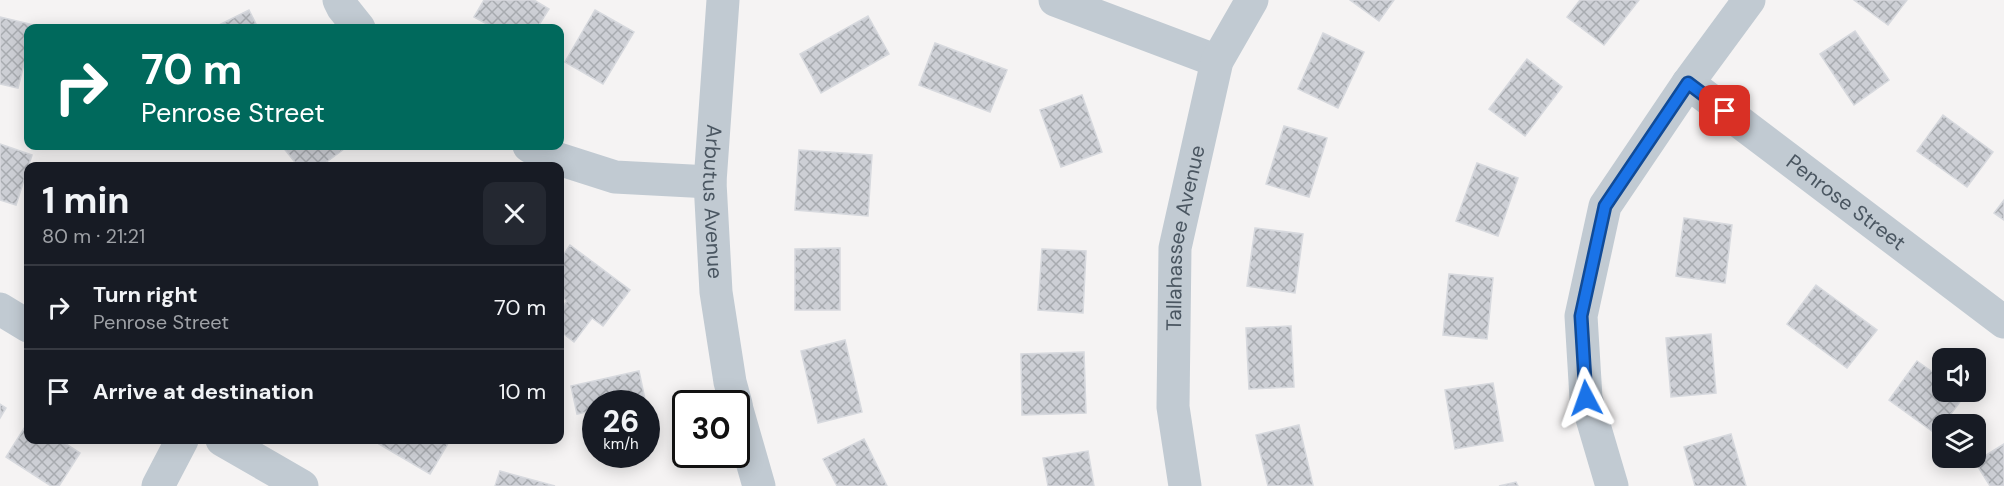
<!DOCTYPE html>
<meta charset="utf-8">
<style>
:root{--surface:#171b24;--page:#242831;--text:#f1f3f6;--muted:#9ea1a6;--line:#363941}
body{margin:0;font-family:"DM Sans",sans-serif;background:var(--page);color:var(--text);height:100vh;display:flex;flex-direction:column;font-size:22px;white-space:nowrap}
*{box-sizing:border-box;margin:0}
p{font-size:20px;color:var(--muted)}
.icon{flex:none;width:33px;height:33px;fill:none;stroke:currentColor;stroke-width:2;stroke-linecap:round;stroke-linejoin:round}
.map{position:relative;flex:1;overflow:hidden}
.details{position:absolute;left:24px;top:162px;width:540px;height:282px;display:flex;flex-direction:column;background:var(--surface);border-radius:12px;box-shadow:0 3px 15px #0003}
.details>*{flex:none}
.banner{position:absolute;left:24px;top:24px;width:540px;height:126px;border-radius:12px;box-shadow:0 3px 15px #0003;background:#00695c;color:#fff;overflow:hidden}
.fabs{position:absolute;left:1932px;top:348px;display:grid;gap:12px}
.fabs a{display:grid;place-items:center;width:54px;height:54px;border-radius:12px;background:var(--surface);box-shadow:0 3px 15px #0003;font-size:30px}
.speed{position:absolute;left:582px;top:390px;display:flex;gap:12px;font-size:30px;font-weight:700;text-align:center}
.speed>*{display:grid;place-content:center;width:78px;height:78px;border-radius:50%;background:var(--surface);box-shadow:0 3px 15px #0003;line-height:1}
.speed small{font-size:15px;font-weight:400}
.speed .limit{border:3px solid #111;border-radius:9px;background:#fff;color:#111}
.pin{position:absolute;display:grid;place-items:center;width:51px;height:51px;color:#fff;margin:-26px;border-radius:12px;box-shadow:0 3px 9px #0006}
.me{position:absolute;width:66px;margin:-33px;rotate:356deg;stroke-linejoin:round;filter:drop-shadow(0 0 4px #0008)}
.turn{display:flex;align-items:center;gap:21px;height:126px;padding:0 18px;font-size:27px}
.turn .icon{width:78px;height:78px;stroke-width:2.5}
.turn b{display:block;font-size:42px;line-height:51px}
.round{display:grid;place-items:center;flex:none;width:63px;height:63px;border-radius:12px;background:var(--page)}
.summary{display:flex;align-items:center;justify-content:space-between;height:102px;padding:0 18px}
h1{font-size:36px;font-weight:700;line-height:45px}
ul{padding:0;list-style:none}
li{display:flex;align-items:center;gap:18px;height:84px;padding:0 18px;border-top:2px solid var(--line)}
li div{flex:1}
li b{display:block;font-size:22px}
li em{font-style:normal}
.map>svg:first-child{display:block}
</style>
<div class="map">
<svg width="2004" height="486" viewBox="0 0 2004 486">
<defs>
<pattern id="building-cross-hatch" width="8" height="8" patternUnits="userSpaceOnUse" patternTransform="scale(1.5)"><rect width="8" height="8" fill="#cdcfd5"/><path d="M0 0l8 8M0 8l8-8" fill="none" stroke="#a8abb0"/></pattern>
</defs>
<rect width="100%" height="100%" fill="#f5f3f3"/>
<g fill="url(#building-cross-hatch)" stroke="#d7d9de" stroke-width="1.5">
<polygon points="484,0 534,0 549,9 537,28 494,28 474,17"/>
<polygon points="1350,0 1394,0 1379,21"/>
<polygon points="1580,0 1639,0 1604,45 1567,17"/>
<polygon points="1854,0 1907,0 1888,25"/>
<polygon points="249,10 258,28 213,28"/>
<polygon points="595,10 634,32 603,84 565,62"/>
<polygon points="868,16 889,54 821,93 800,54"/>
<polygon points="0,17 34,25 33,28 28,28 28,48 18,88 0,84"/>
<polygon points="1855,31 1889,80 1854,105 1820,54"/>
<polygon points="1323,33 1364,52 1338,108 1298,89"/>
<polygon points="935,43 1007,70 990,112 919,85"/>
<polygon points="1527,59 1562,87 1525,136 1489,109"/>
<polygon points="1082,95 1102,152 1061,167 1040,110"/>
<polygon points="1943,115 1993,152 1967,187 1917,151"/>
<polygon points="1284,126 1327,138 1309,197 1266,184"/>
<polygon points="0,144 32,155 16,205 0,200"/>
<polygon points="282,146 341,146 344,149 321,166 298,166"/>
<polygon points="799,150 872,155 868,216 795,210"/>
<polygon points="1477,163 1518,178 1498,236 1456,221"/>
<polygon points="2004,200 2004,220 1994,213"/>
<polygon points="1684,218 1732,225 1725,283 1676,276"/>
<polygon points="1255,228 1303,234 1295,293 1247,286"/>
<polygon points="570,245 630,290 603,326 592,318 574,342 560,331 560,310 567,301 560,295 560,260"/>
<polygon points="840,248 840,310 795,310 795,249"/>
<polygon points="1042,249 1086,251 1083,313 1038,310"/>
<polygon points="1449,274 1493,278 1487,339 1443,335"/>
<polygon points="1816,285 1877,330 1847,368 1787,324"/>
<polygon points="1291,326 1294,387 1249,389 1246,328"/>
<polygon points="1711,334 1716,393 1671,397 1666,338"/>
<polygon points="845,340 862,412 818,423 801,351"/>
<polygon points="1084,352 1086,413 1022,415 1021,354"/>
<polygon points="1917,361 1942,379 1942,392 1960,392 1965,395 1936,434 1889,400"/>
<polygon points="639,371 646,404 596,404 596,410 577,414 571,386"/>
<polygon points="1493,383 1503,441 1455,449 1445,390"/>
<polygon points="0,404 6,408 0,418"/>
<polygon points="646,407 652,431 646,432"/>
<polygon points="28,422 28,440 60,440 80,453 59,486 51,486 6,457"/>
<polygon points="1299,425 1313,485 1268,486 1256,435"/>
<polygon points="1731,434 1746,486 1695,486 1684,447"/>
<polygon points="864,439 887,486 837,486 823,459"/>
<polygon points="382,440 450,440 430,474 379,444"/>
<polygon points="2004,444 2004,486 1990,486 1975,462"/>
<polygon points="1088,451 1094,486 1048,486 1043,458"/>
<polygon points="500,471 555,486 495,486"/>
<polygon points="1516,482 1518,486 1499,486"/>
</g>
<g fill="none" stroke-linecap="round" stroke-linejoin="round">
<g stroke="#c1cad2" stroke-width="33">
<polyline points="339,0 343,8 359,28"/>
<path id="s1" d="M723,0l-13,182 6,110 14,90 6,22"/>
<polyline points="1055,0 1217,61"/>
<path id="s2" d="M1688,83l316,239"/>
<polyline points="529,146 543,154 615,177 710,182"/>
<polyline points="0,309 28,326"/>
<polyline points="736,406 759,486"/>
<polyline points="222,440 302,486"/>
<polyline points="158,486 182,440"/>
<path id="s3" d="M1185,486l-12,-79 2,-159 42,-187 35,-61"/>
<polyline points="1612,486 1586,398 1581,316 1605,206 1688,83 1749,0"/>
</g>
</g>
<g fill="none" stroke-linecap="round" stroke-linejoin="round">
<defs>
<polyline id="route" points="1586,398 1581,316 1605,206 1688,83 1725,111"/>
</defs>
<use href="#route" stroke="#114b97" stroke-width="15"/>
<use href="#route" stroke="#1a73e8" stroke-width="10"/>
</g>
<g text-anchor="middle" stroke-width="5" stroke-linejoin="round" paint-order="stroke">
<g font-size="21" fill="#4a5661" stroke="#fff">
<text dy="7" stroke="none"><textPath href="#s1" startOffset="202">Arbutus Avenue</textPath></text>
<text dy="7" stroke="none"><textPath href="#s2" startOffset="198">Penrose Street</textPath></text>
<text dy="7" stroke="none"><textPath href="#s3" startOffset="250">Tallahassee Avenue</textPath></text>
</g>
</g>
</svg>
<div class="fabs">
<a><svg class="icon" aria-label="sound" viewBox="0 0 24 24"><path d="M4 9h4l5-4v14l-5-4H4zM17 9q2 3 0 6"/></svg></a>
<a><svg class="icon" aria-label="layers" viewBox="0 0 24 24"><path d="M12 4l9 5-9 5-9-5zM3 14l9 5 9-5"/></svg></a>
</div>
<div class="speed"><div>26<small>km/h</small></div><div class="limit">30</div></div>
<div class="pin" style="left:1725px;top:111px;background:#d93025"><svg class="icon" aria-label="arrive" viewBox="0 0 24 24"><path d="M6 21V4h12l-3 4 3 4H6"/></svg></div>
<svg class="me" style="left:1586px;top:398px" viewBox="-20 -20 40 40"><path d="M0-17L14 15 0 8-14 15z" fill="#1a73e8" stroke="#fff" stroke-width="4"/></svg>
<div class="banner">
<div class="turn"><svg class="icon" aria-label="right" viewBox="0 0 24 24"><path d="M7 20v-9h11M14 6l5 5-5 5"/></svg><div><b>70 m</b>Penrose Street</div></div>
</div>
<section class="details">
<div class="summary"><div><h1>1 min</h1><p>80 m · 21:21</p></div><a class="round"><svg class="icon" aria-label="close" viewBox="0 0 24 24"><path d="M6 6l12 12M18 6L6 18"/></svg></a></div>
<ul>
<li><svg class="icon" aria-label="right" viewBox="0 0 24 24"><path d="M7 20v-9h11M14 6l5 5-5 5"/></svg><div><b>Turn right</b><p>Penrose Street</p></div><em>70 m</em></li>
<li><svg class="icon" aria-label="arrive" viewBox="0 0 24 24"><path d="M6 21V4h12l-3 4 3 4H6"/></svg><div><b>Arrive at destination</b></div><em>10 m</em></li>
</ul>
</section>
</div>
